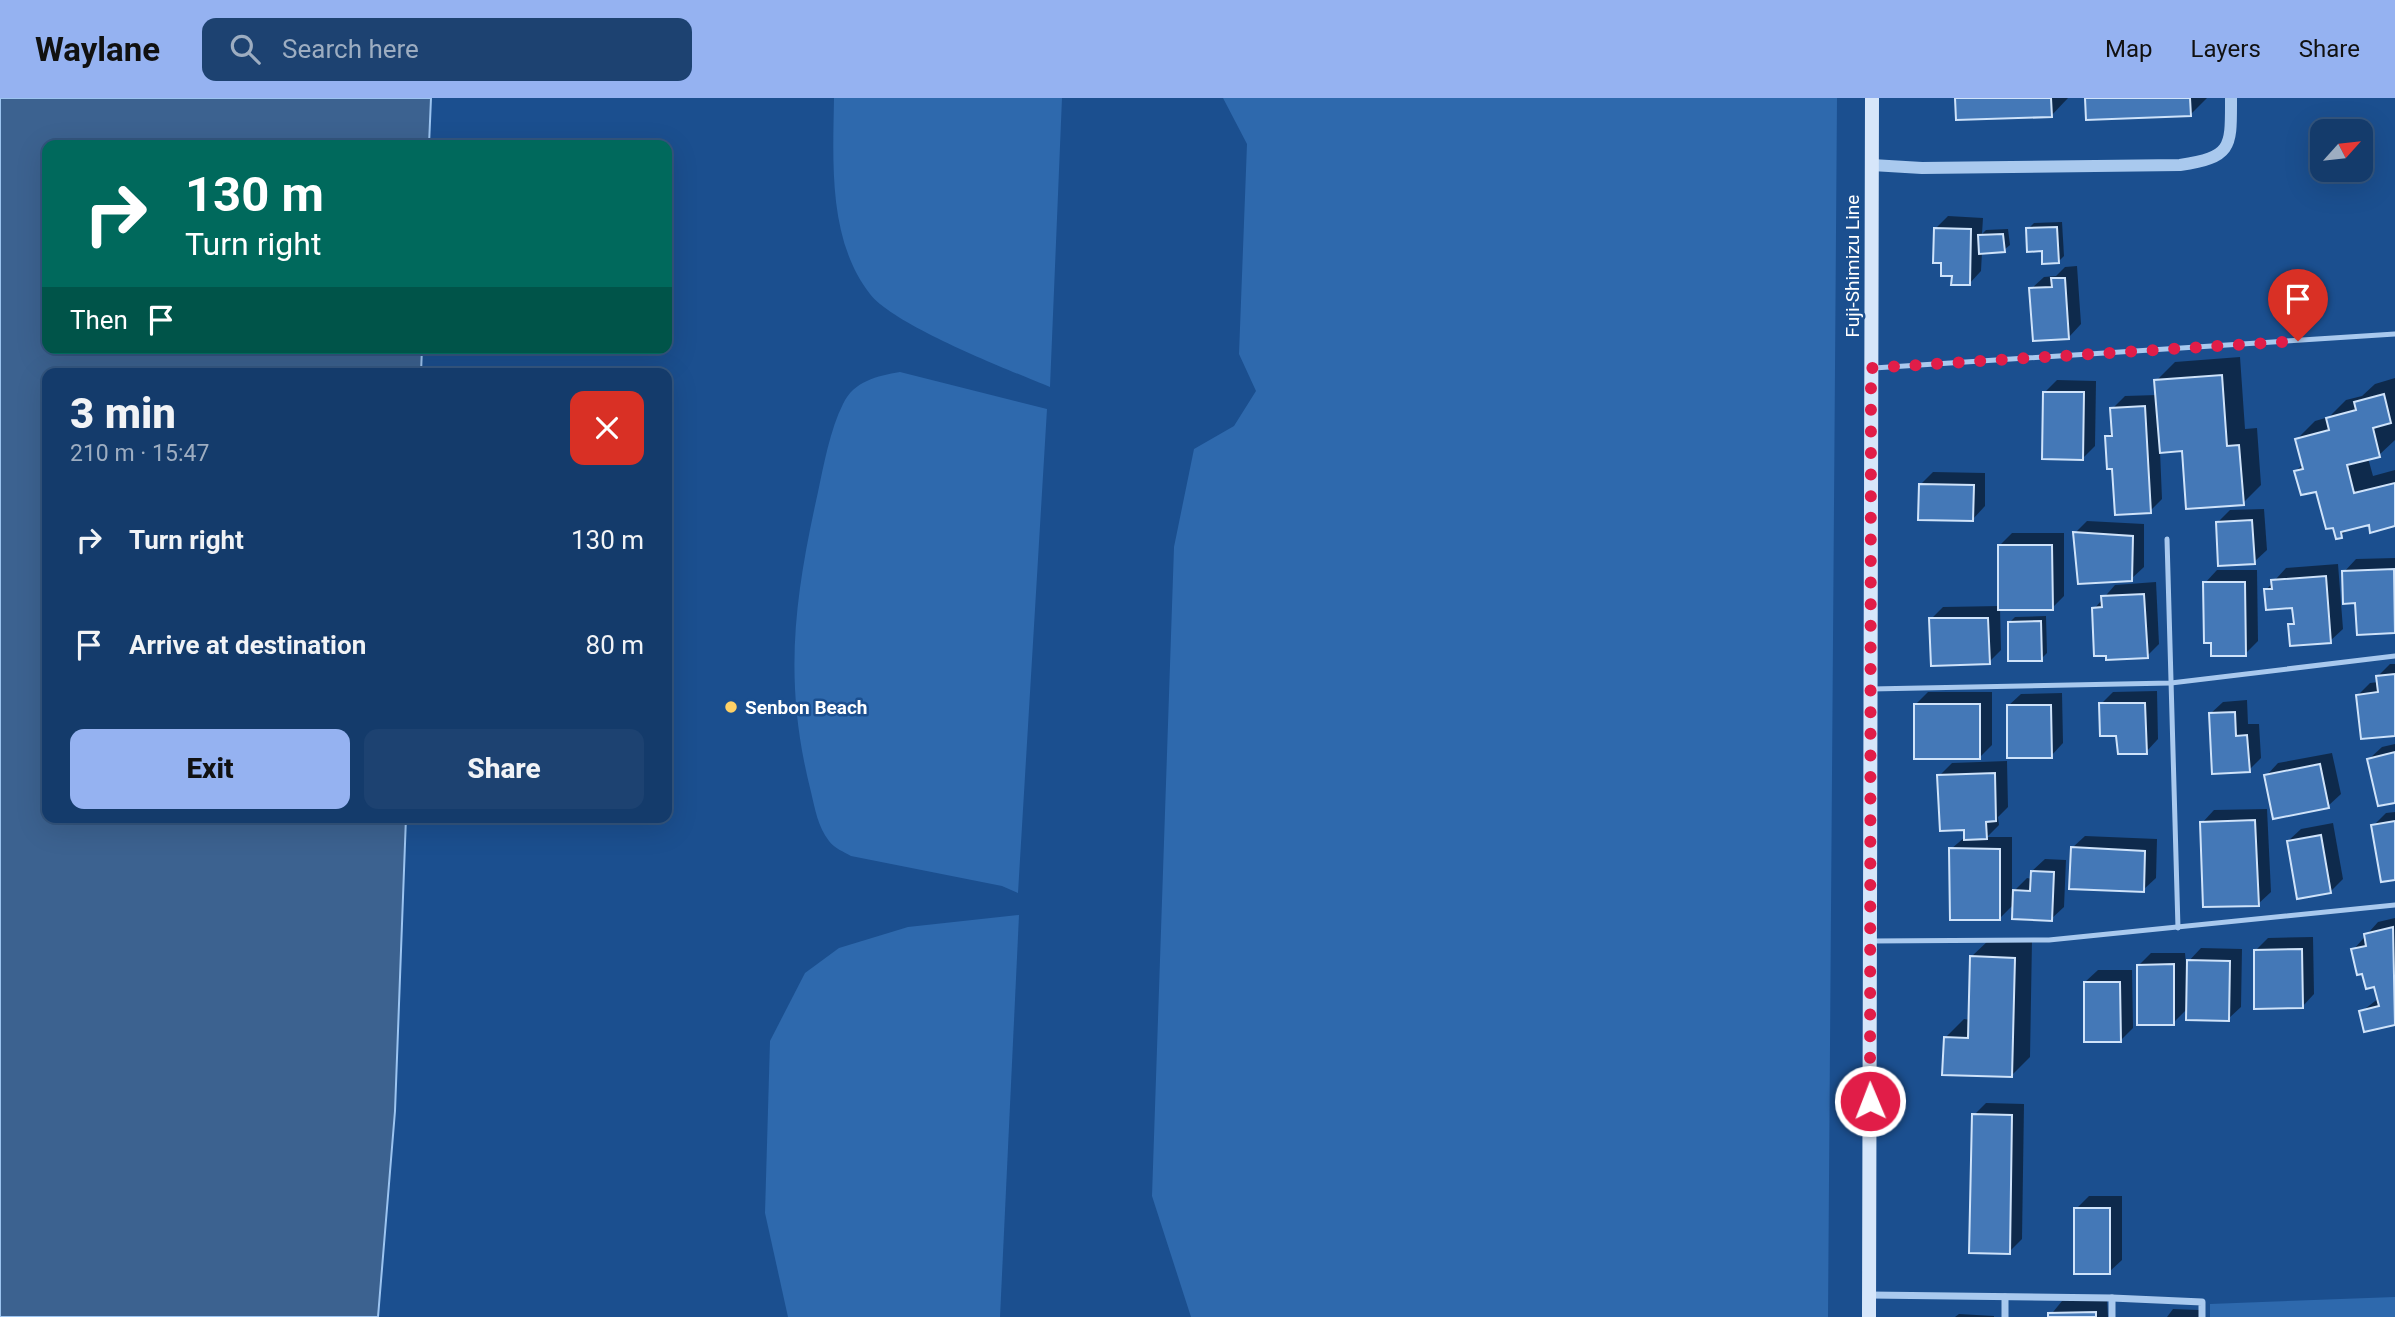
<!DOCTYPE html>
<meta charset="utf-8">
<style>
:root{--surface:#143b6b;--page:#1d4271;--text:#f1f3f6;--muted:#9dadc1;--line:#33557e;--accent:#95b2f1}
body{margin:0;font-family:Roboto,sans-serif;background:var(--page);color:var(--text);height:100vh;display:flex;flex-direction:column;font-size:26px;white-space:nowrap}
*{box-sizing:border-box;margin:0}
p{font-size:23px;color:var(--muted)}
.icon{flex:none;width:38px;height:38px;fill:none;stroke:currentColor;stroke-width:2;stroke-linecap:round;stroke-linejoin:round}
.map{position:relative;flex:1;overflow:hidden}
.panel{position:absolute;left:42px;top:270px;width:630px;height:455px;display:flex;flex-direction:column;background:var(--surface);border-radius:14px;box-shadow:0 7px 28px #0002,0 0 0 2px var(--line)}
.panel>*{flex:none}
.top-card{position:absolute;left:42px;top:42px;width:630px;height:214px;border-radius:14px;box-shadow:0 7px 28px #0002,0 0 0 2px var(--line);background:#00695c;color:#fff;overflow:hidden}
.needle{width:46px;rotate:63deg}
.tools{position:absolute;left:2310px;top:21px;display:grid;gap:14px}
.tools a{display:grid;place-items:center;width:63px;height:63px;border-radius:14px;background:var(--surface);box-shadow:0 7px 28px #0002,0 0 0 2px var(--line);font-size:35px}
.pin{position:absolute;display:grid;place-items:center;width:60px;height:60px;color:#fff;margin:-72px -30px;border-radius:50% 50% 50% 0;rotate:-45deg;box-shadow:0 0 7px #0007}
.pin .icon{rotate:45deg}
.me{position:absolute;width:77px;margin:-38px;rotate:359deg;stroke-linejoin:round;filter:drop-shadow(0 0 5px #0008)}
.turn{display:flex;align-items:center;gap:24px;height:147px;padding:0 28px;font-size:32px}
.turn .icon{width:91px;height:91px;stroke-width:2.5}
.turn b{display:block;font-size:49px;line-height:60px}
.then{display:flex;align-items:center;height:66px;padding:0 28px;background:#0003;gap:14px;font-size:26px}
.round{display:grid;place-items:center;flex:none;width:74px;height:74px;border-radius:14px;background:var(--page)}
.head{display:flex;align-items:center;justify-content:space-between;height:119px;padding:0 28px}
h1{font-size:42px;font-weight:800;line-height:52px}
.action{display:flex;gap:14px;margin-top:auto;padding:14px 28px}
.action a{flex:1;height:80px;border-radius:14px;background:var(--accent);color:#111;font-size:28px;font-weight:800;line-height:80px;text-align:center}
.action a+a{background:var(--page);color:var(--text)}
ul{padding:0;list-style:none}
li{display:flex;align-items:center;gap:21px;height:105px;padding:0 28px}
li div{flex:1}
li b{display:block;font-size:26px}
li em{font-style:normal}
header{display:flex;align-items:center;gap:42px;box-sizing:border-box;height:98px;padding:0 35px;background:var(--accent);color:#111}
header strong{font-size:33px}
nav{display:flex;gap:38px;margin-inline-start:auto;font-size:24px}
.search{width:490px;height:63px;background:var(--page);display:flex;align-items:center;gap:18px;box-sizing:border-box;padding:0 24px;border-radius:14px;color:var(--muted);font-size:26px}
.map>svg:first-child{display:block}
</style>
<header>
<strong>Waylane</strong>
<div class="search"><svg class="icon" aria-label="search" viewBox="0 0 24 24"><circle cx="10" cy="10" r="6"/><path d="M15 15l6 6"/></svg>Search here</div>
<nav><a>Map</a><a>Layers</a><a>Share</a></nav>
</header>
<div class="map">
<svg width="2395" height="1219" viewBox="0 0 2395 1219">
<rect width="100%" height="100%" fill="#1b4f8f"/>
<g fill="#2e69ad">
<path d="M834,0h228l-12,289c-41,-17 -155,-61 -180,-93 -42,-54 -37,-131 -36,-196z"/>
<polygon points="1223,0 1837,0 1828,1219 1191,1219 1152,1098 1174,449 1194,351 1234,328 1256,293 1239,256 1247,46"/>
<path d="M900,274l147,37 -29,484 -16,-7 -151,-30c-7,-4 -17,-8 -22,-15 -11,-14 -14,-32 -18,-49 -28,-110 -17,-192 7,-300 6,-28 12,-62 25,-88 11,-23 34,-28 57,-32z"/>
<polygon points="1019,817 1000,1219 788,1219 765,1115 770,943 805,875 839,850 908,829"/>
<polygon points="2395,1199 2395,1219 2210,1219 2210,1206"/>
</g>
<polygon fill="#3c6290" stroke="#9cc4f0" stroke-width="2" points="0,0 431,0 429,47 47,47 47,250 422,250 421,275 47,275 47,719 406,719 395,1013 378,1219 0,1219"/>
<g fill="#0007">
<polygon points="1957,0 2068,0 2051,18"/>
<polygon points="2087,0 2207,0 2190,17"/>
<polygon points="1948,118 1983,120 1982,136 1986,132 2008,131 2010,147 2004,152 1982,154 1981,173 1969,186 1954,177 1942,163 1935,131"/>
<polygon points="2062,124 2064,158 2058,164 2028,131 2034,125"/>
<polygon points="2077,168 2081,226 2069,239 2031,191 2044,179 2056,178 2065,169"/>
<polygon points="2240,259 2245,331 2257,330 2261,387 2243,405 2183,352 2160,353 2162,401 2150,413 2114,369 2107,339 2114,332 2112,311 2125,298 2157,297 2156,283 2175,264"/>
<polygon points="2395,280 2395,342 2379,357 2368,360 2373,378 2395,372 2395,426 2370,425 2349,430 2341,438 2317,392 2296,373 2303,366 2297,341 2315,323 2329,319 2346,302 2362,298 2375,286"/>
<polygon points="2057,282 2096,283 2095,348 2083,360 2044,295"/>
<polygon points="1933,374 1985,375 1985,408 1973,421 1920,387"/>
<polygon points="2264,411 2267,452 2254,464 2217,425 2230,412"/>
<polygon points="2087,423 2144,426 2144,469 2131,481 2075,435"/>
<polygon points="2012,435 2064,435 2064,498 2052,510 2000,510 2001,552 1989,564 1931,521 1943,509 2000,508 1999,448"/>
<polygon points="2395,460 2395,533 2358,535 2357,504 2344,474 2356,461"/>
<polygon points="2338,466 2343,531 2330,543 2290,527 2295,522 2294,508 2266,492 2286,470"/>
<polygon points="2217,472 2257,472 2258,543 2245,556 2205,485"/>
<polygon points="2156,484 2159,546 2147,558 2094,511 2115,487"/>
<polygon points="2046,518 2047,555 2041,561 2009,525 2015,519"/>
<polygon points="2390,566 2395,566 2395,636 2358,597 2370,585 2378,584 2378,578"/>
<polygon points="2157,593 2158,641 2146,654 2118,636 2101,606 2113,594"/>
<polygon points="1928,594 1992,594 1992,647 1979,660 1916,606"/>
<polygon points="2062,595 2063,645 2051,658 2008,608 2021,596"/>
<polygon points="2247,602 2248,626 2259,626 2261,660 2249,672 2210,616 2223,604"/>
<polygon points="2395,646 2395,703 2369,661 2382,649"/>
<polygon points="2332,655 2341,696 2328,708 2266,678 2278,665"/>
<polygon points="2007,663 2008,709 1998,719 1999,727 1987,739 2012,739 2012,795 2027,780 2032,781 2032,773 2045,761 2066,762 2064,809 2051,821 2014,806 2000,820 1951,751 1965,739 1965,730 1939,678 1952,665"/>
<polygon points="2267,711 2271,794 2258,806 2202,725 2214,712"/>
<polygon points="2395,714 2395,780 2373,728 2386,715"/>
<polygon points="2333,725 2343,781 2330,794 2288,743 2301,731"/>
<polygon points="2085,738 2157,741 2156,780 2143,792 2072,750"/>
<polygon points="2395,820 2395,925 2365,932 2361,914 2379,900 2376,887 2363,874 2353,852 2378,824"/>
<polygon points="2313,839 2314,896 2302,909 2255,853 2268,840"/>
<polygon points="1990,841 2032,842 2030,959 2011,978 1945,940 1964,921 1970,922 1971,859"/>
<polygon points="2201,850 2242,851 2241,909 2228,921 2188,910 2173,925 2138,868 2151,855 2185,855 2186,866"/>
<polygon points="2098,872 2132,872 2133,930 2120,943 2085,884"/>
<polygon points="1986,1005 2024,1006 2022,1141 2009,1154 1974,1017"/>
<polygon points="2089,1098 2122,1098 2122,1162 2109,1174 2076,1111"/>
<polygon points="2062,1203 2107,1203 2108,1219 2049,1219"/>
<polygon points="2173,1211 2199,1212 2199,1219 2167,1219"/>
<polygon points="1959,1216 1994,1218 1994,1219 1955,1219"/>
</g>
<g fill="#4478b7" stroke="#cfe3fa" stroke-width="2">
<polygon points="1955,0 2051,0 2052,19 1956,22"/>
<polygon points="2085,0 2190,0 2191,18 2086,22"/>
<polygon points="2057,129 2059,165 2042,166 2042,153 2027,154 2026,130"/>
<polygon points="1934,130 1971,131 1970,187 1951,187 1952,178 1941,178 1941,165 1933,165"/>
<polygon points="2003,136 2005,154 1979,156 1978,137"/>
<polygon points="2051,180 2065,180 2069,241 2033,243 2029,190 2052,189"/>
<polygon points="2222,277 2227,348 2239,347 2244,407 2186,411 2182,353 2160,355 2154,282"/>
<polygon points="2043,294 2084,294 2083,362 2042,361"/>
<polygon points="2384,296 2391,325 2373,330 2380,359 2347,367 2354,395 2395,385 2395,428 2370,435 2369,427 2341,434 2342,440 2336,441 2333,430 2326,431 2316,394 2301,397 2294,373 2303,371 2295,341 2329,332 2326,320 2356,312 2354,304"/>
<polygon points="2145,308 2151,415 2115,417 2112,371 2107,371 2105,338 2112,338 2110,310"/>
<polygon points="1919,386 1974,387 1973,423 1918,422"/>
<polygon points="2252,422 2255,466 2218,468 2216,424"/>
<polygon points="2073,434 2133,438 2132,483 2078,486"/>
<polygon points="1998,447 2052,447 2053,512 1998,512"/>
<polygon points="2394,471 2395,535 2357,537 2355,505 2343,506 2342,473"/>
<polygon points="2326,478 2331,545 2290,548 2288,526 2294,526 2292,510 2266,512 2264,491 2272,491 2271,482"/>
<polygon points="2203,484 2245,484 2246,558 2211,558 2211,545 2204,545"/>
<polygon points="2144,496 2148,560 2106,562 2106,558 2094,558 2092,510 2102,509 2101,498"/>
<polygon points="1929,520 1988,520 1990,566 1931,568"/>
<polygon points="2041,523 2042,563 2008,563 2008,524"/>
<polygon points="2395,576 2395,638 2361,641 2356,597 2378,594 2376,578"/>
<polygon points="2099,605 2145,605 2147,656 2118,656 2116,638 2100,638"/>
<rect x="1914" y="606" width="66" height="55"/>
<polygon points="2007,607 2051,607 2052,660 2007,660"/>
<polygon points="2235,614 2236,638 2247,637 2250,674 2212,676 2209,615"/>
<polygon points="2395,654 2395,705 2378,708 2367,661"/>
<polygon points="2320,666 2329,710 2273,721 2264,677"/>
<polygon points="1995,675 1996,723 1986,724 1987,741 1964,742 1964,732 1940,733 1937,677"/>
<polygon points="2255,722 2259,808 2203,809 2200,724"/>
<polygon points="2395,723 2395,782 2381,784 2371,727"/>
<polygon points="2321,737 2331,795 2297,801 2287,743"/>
<polygon points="2071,749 2145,753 2144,794 2069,791"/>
<polygon points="1949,750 2000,751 2000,822 1950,822"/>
<polygon points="2031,773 2054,774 2052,823 2012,821 2013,792 2030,793"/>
<polygon points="2393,829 2395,927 2364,934 2359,913 2379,908 2374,889 2366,891 2362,876 2357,877 2351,851 2366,848 2364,836"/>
<polygon points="2302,851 2303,910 2254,911 2254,852"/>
<polygon points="1970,858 2015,860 2012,979 1942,977 1944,939 1968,940"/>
<polygon points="2187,862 2230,863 2229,923 2186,922"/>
<polygon points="2174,866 2174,927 2137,927 2137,867"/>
<polygon points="2084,884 2120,884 2121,944 2084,944"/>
<polygon points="1972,1016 2012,1017 2010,1156 1969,1155"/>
<rect x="2074" y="1110" width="36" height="66"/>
<polygon points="2096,1214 2096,1219 2048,1219 2048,1215"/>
</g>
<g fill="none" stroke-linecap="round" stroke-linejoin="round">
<g stroke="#a9c9ee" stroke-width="5">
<polyline points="1874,270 2395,236"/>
<polyline points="2167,441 2178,830"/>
<polyline points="1871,591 2171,585 2395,558"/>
<polyline points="1871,843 2049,842 2395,807"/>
</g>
<g stroke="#a9c9ee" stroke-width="7">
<polyline points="1870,1197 2112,1200 2112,1219"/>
<polyline points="2005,1199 2005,1219"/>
<polyline points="2112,1200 2202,1204 2202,1219"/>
</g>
<path stroke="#a9c9ee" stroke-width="12" d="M1872,67l50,3 258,-3c53,-8 51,-18 51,-67"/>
<polyline stroke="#d6e6fa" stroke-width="14" points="1869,1219 1872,0"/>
</g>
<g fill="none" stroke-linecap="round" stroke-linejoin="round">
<polyline stroke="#e11d48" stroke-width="12" stroke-dasharray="0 21.6" points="1870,1003 1871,270 2298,243"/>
</g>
<circle fill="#ffd166" stroke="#1b4f8f" stroke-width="2.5" cx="731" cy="609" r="7"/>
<g text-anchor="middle" stroke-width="5" stroke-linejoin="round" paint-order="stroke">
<g font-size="19" fill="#fff" stroke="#1b4f8f">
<text transform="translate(1852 168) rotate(-90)" y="7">Fuji-Shimizu Line</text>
</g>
<g font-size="19" font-weight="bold" fill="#fff" stroke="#1b4f8f" text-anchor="start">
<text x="745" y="616">Senbon Beach</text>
</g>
</g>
</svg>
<div class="tools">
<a><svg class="needle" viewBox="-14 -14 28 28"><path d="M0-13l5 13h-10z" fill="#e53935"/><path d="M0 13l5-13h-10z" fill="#9dadc1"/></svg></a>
</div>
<div class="pin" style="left:2298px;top:243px;background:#d93025"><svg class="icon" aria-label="arrive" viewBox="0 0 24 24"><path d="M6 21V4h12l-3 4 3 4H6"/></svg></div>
<svg class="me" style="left:1870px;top:1003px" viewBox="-20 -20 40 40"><circle r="17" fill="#e11d48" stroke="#fff" stroke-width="3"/><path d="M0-11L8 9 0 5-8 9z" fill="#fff"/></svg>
<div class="top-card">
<div class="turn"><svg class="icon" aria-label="right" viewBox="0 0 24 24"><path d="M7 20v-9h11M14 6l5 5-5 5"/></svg><div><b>130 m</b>Turn right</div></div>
<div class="then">Then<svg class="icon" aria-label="arrive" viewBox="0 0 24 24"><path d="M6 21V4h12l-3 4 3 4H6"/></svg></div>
</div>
<section class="panel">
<div class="head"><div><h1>3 min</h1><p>210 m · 15:47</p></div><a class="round" style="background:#d93025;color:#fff"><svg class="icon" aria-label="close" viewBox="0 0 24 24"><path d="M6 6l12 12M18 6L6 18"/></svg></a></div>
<ul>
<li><svg class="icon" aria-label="right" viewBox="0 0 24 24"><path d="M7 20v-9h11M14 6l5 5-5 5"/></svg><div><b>Turn right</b></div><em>130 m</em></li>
<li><svg class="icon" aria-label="arrive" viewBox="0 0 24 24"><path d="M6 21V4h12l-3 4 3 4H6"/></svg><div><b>Arrive at destination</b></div><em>80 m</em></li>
</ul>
<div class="action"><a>Exit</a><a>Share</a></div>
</section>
</div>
